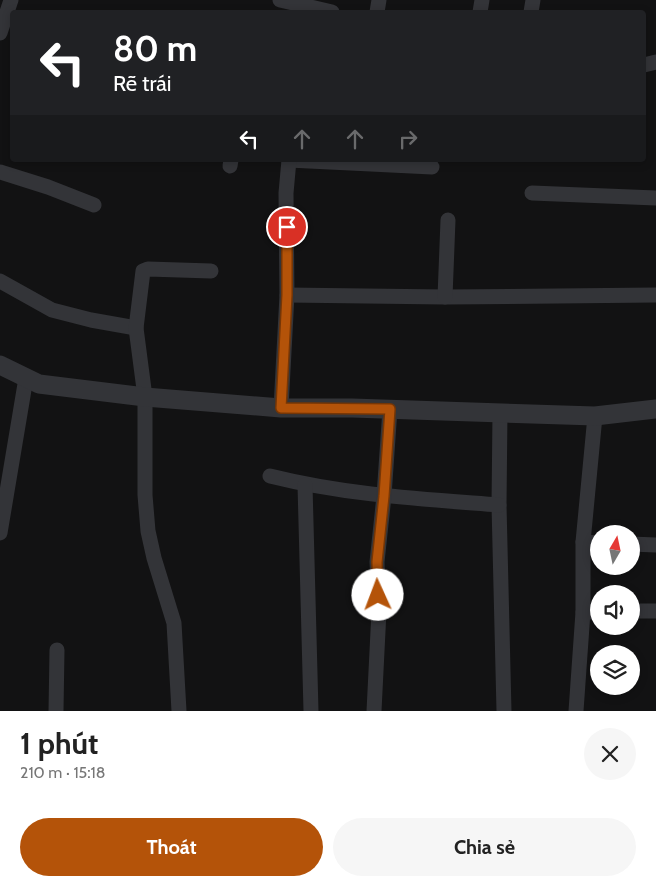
<!DOCTYPE html>
<html lang="vi">
<meta charset="utf-8">
<style>
:root{--surface:#fff;--page:#f6f6f6;--text:#222;--muted:#767676;--accent:#b45309}
body{margin:0;font-family:Cabin,sans-serif;background:var(--page);color:var(--text);height:100vh;display:flex;flex-direction:column;font-size:19px;white-space:nowrap}
*{box-sizing:border-box;margin:0}
p{font-size:16px;color:var(--muted)}
.icon{flex:none;width:28px;height:28px;fill:none;stroke:currentColor;stroke-width:2;stroke-linecap:round;stroke-linejoin:round}
.map{position:relative;height:711px;overflow:hidden}
.drawer{display:flex;flex-direction:column;background:var(--surface);flex:1}
.drawer>*{flex:none}
.guide{position:absolute;left:10px;top:10px;width:636px;height:152px;border-radius:5px;box-shadow:0 2px 8px #0003;background:#202124;color:#fff;overflow:hidden}
.needle{width:32px;rotate:9deg}
.buttons{position:absolute;left:590px;top:525px;display:grid;gap:10px}
.buttons a{display:grid;place-items:center;width:50px;height:50px;border-radius:50%;background:var(--surface);box-shadow:0 2px 8px #0003;font-size:25px}
.pin{position:absolute;display:grid;place-items:center;width:42px;height:42px;color:#fff;margin:-21px;border:2px solid #fff;border-radius:50%;box-shadow:0 1px 5px #0007}
.me{position:absolute;width:55px;margin:-28px;rotate:358deg;stroke-linejoin:round;filter:drop-shadow(0 0 4px #0008)}
.turn{display:flex;align-items:center;gap:18px;height:105px;padding:0 20px;font-size:22px}
.turn .icon{width:65px;height:65px;stroke-width:2.5}
.turn b{display:block;font-size:35px;line-height:42px}
.lanes{display:flex;align-items:center;height:48px;padding:0 20px;background:#0003;justify-content:center;gap:25px;direction:ltr}
.lanes .off{opacity:.35}
.round{display:grid;place-items:center;flex:none;width:52px;height:52px;border-radius:26px;background:var(--page)}
.headline{display:flex;align-items:center;justify-content:space-between;height:85px;padding:0 20px}
h1{font-size:30px;font-weight:700;line-height:38px}
.cta{display:flex;gap:10px;margin-top:auto;padding:10px 20px}
.cta a{flex:1;height:58px;border-radius:30px;background:var(--accent);color:#fff;font-size:20px;font-weight:700;line-height:58px;text-align:center}
.cta a+a{background:var(--page);color:var(--text)}
.map>svg:first-child{display:block}
</style>
<div class="map">
<svg width="656" height="711" viewBox="0 0 656 711">
<rect width="100%" height="100%" fill="#121213"/>
<g fill="none" stroke-linecap="round" stroke-linejoin="round">
<g stroke="#333438" stroke-width="15">
<polyline points="280,0 332,12"/>
<polyline points="377,12 379,0"/>
<polyline points="480,12 482,0"/>
<polyline points="531,12 533,0"/>
<polyline points="0,33 11,0"/>
<polyline points="644,65 656,62"/>
<polyline points="289,160 432,167"/>
<polyline points="230,166 231,160"/>
<polyline points="0,172 48,187 94,205"/>
<polyline points="532,193 656,198"/>
<polyline points="0,281 52,310 91,320 136,328"/>
<polyline points="287,295 445,297 656,295"/>
<polyline points="445,297 448,220"/>
<polyline points="281,408 287,295 286,193 289,160"/>
<polyline points="500,412 499,505 504,711"/>
<path d="M270,476c76,19 152,23 229,29"/>
<polyline points="305,485 311,711"/>
<polyline points="0,533 26,378"/>
<polyline points="583,542 599,543"/>
<polyline points="631,544 656,545"/>
<polyline points="631,611 656,611"/>
<polyline points="583,612 599,612"/>
<polyline points="56,711 57,650"/>
<polyline points="179,711 174,623 154,558 148,531 145,495 145,397 136,328 143,271 148,269 211,271"/>
<polyline points="374,711 379,611 377,562 384,496 390,409"/>
<polyline points="576,711 583,612 583,542 595,416"/>
</g>
<polyline stroke="#333438" stroke-width="19" points="0,365 39,384 145,397 281,408 352,408 595,416 656,409"/>
</g>
<g fill="none" stroke-linecap="round" stroke-linejoin="round">
<defs>
<polyline id="route" points="287,227 287,295 281,408 390,409 384,496 377,562 378,595"/>
</defs>
<use href="#route" stroke="#753606" stroke-width="12"/>
<use href="#route" stroke="#b45309" stroke-width="9"/>
</g>
</svg>
<div class="buttons">
<a><svg class="needle" viewBox="-14 -14 28 28"><path d="M0-13l5 13h-10z" fill="#e53935"/><path d="M0 13l5-13h-10z" fill="#767676"/></svg></a>
<a><svg class="icon" aria-label="sound" viewBox="0 0 24 24"><path d="M4 9h4l5-4v14l-5-4H4zM17 9q2 3 0 6"/></svg></a>
<a><svg class="icon" aria-label="layers" viewBox="0 0 24 24"><path d="M12 4l9 5-9 5-9-5zM3 14l9 5 9-5"/></svg></a>
</div>
<div class="pin" style="left:287px;top:227px;background:#d93025"><svg class="icon" aria-label="arrive" viewBox="0 0 24 24"><path d="M6 21V4h12l-3 4 3 4H6"/></svg></div>
<svg class="me" style="left:378px;top:595px" viewBox="-20 -20 40 40"><circle r="19" fill="#fff"/><path d="M0-13L10 11 0 6-10 11z" fill="#b45309"/></svg>
<div class="guide">
<div class="turn"><svg class="icon" aria-label="left" viewBox="0 0 24 24"><path d="M17 20v-9H6M10 6l-5 5 5 5"/></svg><div><b>80 m</b>Rẽ trái</div></div>
<div class="lanes"><svg class="icon" aria-label="left" viewBox="0 0 24 24"><path d="M17 20v-9H6M10 6l-5 5 5 5"/></svg><svg class="icon off" aria-label="ahead" viewBox="0 0 24 24"><path d="M12 20V5M6 11l6-6 6 6"/></svg><svg class="icon off" aria-label="ahead" viewBox="0 0 24 24"><path d="M12 20V5M6 11l6-6 6 6"/></svg><svg class="icon off" aria-label="right" viewBox="0 0 24 24"><path d="M7 20v-9h11M14 6l5 5-5 5"/></svg></div>
</div>
</div>
<section class="drawer">
<div class="headline"><div><h1>1 phút</h1><p>210 m · 15:18</p></div><a class="round"><svg class="icon" aria-label="close" viewBox="0 0 24 24"><path d="M6 6l12 12M18 6L6 18"/></svg></a></div>
<div class="cta"><a>Thoát</a><a>Chia sẻ</a></div>
</section>
